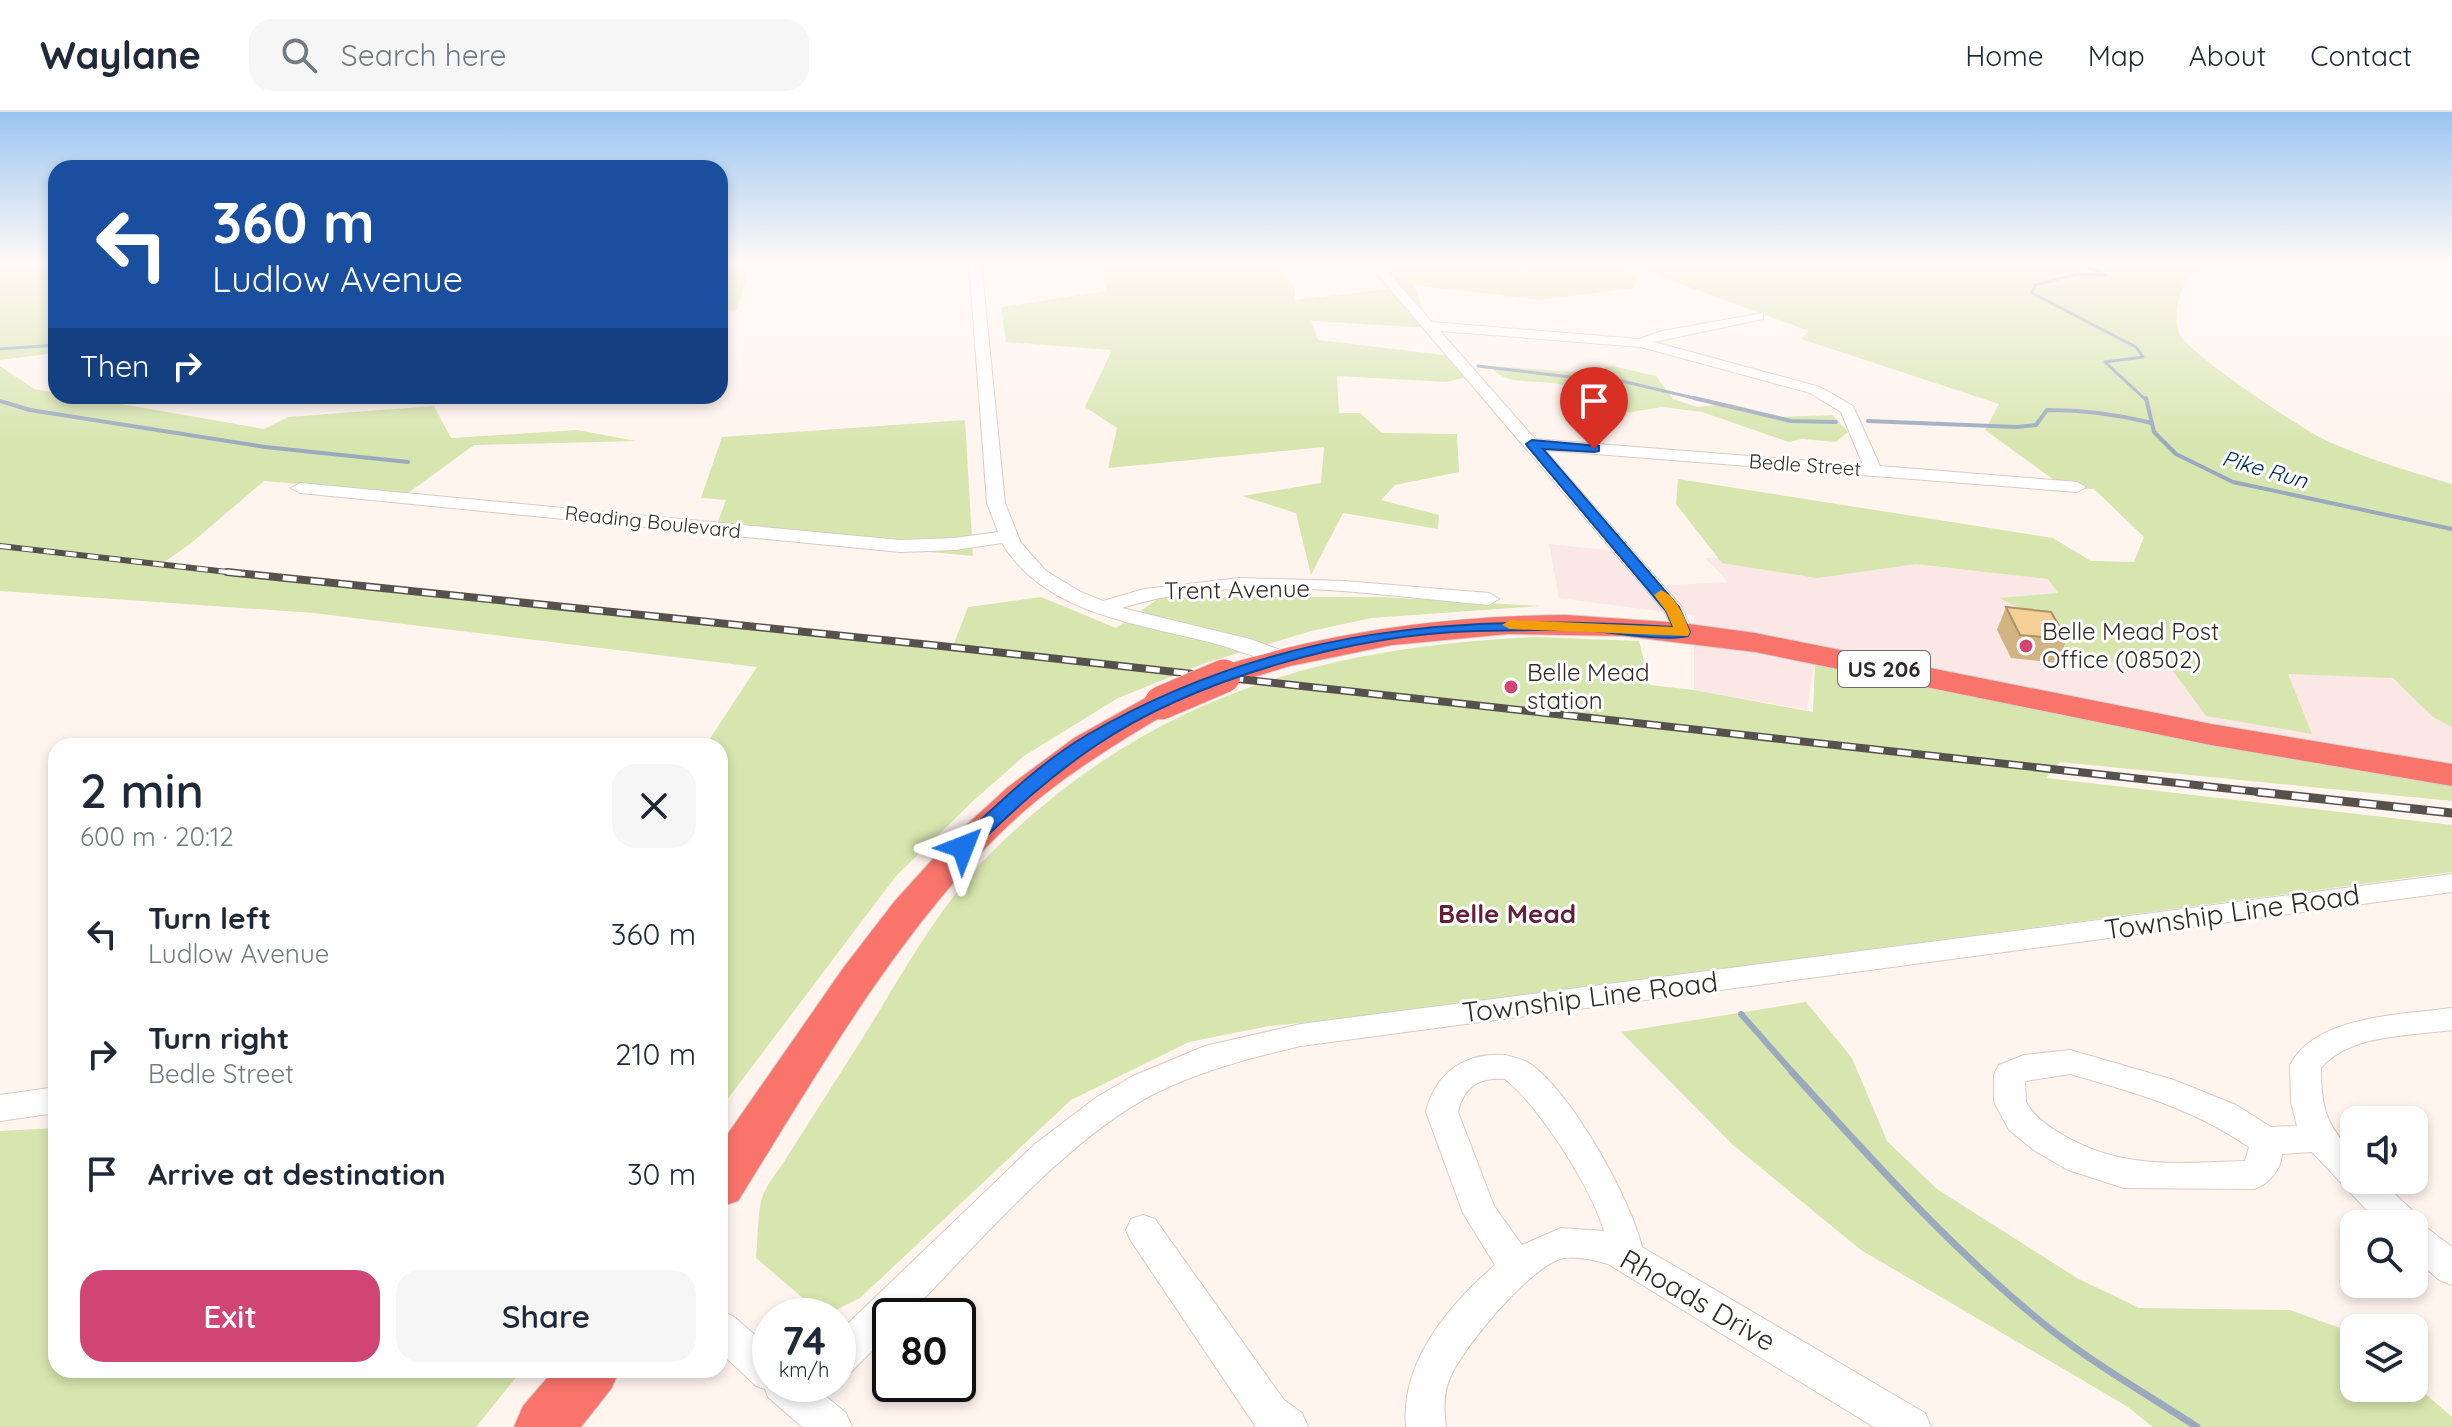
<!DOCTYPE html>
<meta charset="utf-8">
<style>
:root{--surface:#fff;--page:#f6f6f7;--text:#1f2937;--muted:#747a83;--line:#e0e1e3;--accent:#d14575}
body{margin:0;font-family:Quicksand,sans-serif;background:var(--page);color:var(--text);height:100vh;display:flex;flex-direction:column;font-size:30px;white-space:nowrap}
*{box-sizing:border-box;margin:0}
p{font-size:26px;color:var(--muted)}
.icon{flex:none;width:44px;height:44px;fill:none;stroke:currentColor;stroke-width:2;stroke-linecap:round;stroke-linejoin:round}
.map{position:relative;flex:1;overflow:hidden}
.side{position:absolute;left:48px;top:626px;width:680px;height:640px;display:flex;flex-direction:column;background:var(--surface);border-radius:24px;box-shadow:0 4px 12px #0003}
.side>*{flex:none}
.top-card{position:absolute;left:48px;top:48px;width:680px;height:244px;border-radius:24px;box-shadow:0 4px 12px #0003;background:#1a4fa0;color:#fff;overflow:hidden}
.fabs{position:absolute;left:2340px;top:994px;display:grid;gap:16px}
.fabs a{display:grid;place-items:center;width:88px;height:88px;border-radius:16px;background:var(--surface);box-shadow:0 4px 12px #0003;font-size:40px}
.speed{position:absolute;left:752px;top:1186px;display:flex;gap:16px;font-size:40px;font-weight:700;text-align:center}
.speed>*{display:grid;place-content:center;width:104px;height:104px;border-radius:50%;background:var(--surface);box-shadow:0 4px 12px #0003;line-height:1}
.speed small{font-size:20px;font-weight:400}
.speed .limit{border:4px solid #111;border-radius:12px;background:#fff;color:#111}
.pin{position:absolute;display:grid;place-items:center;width:68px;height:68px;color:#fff;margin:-82px -34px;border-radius:50% 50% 50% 0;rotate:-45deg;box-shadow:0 0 8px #0007}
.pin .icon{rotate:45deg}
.me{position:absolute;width:88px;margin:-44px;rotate:45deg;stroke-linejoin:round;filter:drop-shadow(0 0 6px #0008)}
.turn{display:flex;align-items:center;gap:28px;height:168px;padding:0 32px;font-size:36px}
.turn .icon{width:104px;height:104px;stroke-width:2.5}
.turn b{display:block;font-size:56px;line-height:68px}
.then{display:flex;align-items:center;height:76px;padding:0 32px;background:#0003;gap:16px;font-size:30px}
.round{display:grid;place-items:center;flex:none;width:84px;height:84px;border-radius:24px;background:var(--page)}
.overview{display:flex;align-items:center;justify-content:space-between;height:136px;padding:0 32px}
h1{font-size:48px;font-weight:600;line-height:60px}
.action{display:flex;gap:16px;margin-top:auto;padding:16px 32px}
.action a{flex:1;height:92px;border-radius:24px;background:var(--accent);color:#fff;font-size:32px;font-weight:600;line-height:92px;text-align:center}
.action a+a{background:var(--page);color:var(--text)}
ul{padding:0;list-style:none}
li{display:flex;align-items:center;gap:24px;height:120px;padding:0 32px}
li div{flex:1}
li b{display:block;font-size:30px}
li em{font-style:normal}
header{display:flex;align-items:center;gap:48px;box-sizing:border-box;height:112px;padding:0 40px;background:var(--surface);border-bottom:2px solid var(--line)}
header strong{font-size:38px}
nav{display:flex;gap:44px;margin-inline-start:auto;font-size:28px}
.search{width:560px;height:72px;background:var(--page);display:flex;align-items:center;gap:20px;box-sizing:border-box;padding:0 28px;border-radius:24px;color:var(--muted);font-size:30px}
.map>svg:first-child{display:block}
</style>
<header>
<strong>Waylane</strong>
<div class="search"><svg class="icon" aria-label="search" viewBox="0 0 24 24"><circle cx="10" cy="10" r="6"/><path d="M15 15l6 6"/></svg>Search here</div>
<nav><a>Home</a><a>Map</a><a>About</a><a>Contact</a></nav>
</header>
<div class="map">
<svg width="2452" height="1315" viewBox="0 0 2452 1315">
<rect width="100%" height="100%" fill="#fff4ee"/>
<polygon fill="#fce7e7" points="1549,432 1618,439 1648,474 1728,470 1705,446 1904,447 2052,465 2383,561 2452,608 2452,653 2279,626 1817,534 1807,598 1694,578 1694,504 1559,486"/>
<g fill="#d7e5ae">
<polygon points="0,150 56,150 56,241 0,248"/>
<polygon points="765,150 811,150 749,157 737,198 720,199 720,158"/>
<polygon points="1146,150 1277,150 1295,176 1295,188 1394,176 1378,150 1596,150 1638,165 1634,176 1539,188 1414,173 1430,216 1311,209 1318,228 1453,244 1471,264 1447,270 1337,264 1339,301 1360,301 1382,321 1457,322 1459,360 1395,373 1381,388 1439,403 1438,417 1343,401 1311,463 1296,401 1242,384 1321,371 1324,335 1108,356 1117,316 1085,295 1112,238 1006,230 1001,195 1106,179 1101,153"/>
<path d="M1620,150h784c-73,7 -144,-4 -216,13 -8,20 -16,36 -9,58 6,18 124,97 146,107 41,19 84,31 127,44v243l-19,-10 -40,-39 -105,-4 24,60 -106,-18 -36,-49 -98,-9 -24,-36 -49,-24 59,-5 -10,-14 -132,-15 -99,14 -95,-15 -46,-59 2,-25 375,59 38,23 43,1 10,-25 -50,-48 -29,-1 -80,-58 14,-26 -198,-65 8,-8z"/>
<polygon points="0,254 34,277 56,281 56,284 75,284 264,317 288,305 434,294 451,326 577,318 636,329 474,333 408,381 264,369 190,432 160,453 951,539 968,495 1041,485 1116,516 1161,485 1381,485 1540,494 1371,506 1311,519 1205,551 1118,586 1024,644 973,689 896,764 720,997 720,634 705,634 757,555 314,501 0,479"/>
<path d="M1488,254l90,6 34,-6 44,10 17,23 24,8 34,-3 48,13 54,-2 15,17 -12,10 -34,-3 -13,3 -87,-30 -40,-5 -43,7 -32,-9c-15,-33 -55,-17 -83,-28 -5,-2 -11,-8 -16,-11z"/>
<polygon points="965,308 973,444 714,420 726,388 701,386 722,325"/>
<path d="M1536,525l103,4 11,44 44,5 119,22 2,-47 310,62 327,55v19l-392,-39 -14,16 406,47v47l-1099,146 -84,8 -80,16 -118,58 -211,198 -36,18 -68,-58c2,-19 1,-42 6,-60 4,-14 18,-29 25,-41 25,-39 50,-79 75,-118 39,-62 75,-131 127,-184 157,-157 329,-208 547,-218z"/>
<polygon points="1806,890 1852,946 1887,1029 1937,1077 2077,1166 2139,1196 2290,1198 2354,1221 2354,1276 2414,1276 2414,1272 2452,1305 2452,1315 2153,1315 2128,1295 1861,1138 1733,1033 1621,920"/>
<polygon points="56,1016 56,1258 522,1258 476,1315 0,1315 0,1019"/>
</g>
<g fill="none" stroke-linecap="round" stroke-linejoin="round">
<g stroke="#9aa9be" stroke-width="3">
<polyline points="2091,150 2088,155 2106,163 2077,162 2035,173 2032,181 2136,235 2143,245 2105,250 2146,288"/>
<polyline points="0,237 56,233"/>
<polyline points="1478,254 1570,265 1605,265 1702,288"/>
</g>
<g stroke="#9aa9be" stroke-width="4">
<polyline points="1694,286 1791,309 1836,310"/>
<polyline points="2146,286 2154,320 2176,342 2233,370 2452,417"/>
<polyline points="0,289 30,298 265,335 408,350"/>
<path d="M1868,309l149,6 19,-2 11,-15c36,0 70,4 105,13"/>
</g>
<polyline stroke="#9aa9be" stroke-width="6" points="1741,902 1794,962"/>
<path stroke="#9aa9be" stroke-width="7" d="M1792,960c81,89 164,182 258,257 47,37 98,66 147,98"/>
<defs>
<g id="minor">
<path d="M969,150h12l24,241 16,40 25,28 35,21 22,9 41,-12 96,-11 104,3 145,12 10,6 -10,6c-119,-10 -250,-34 -367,3l128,31 38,14 3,5 -11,6c-24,-6 -47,-16 -71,-22 -73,-19 -164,-28 -207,-99l-47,7 -55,2 -600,-59 -9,-5 9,-5 600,57 55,-2 43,-6 -11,-29z"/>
<path d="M1367,150h12l53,60 207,17 23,-8 101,-18v6l-109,23 166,45 33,19 27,60 197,16 9,5 -9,5 -532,-42 136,156 12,26 -3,4h-14l-12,-25zM1440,219l201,16 169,46 31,19 22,53 -328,-26z"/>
<path d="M2452,762v18l-1151,154c-51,12 -98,24 -145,47 -88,44 -179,152 -249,223h-17v17l-39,39 -13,5v-44l197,-189 62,-47 36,-21 72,-30 96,-22z"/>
<path d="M2452,896v22c-43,6 -102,4 -131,38 0,41 5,56 33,86v26h26l35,33 4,9 33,25v38l-13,-5 -25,-23v-33h-34l-68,-72 -30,2c-1,16 -13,30 -28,35l-130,-1 -56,-18 -33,-19 -26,-21 -15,-28v-28l5,-9 25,-10 46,-5 104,30 62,25 35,22 26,-1 -6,-24 -1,-37c26,-50 112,-50 162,-57zM2070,962c66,19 122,34 179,73l-4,14c-67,2 -122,9 -182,-26 -14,-8 -29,-18 -37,-33l-1,-21z"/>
<path d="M1505,943c8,2 17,4 24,8 41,27 102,136 113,184l283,166 6,14h-57l-266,-163c-14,-4 -30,-8 -44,-6 -32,6 -101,89 -114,120 -7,15 -6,33 -4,49h-40c-6,-65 43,-122 89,-162l-32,-52 -37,-101c9,-39 39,-60 79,-57zM1505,967c35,28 87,110 99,152l-43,-3 -39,17 -28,-39 -36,-94c6,-26 22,-35 47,-33z"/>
<polygon points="56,975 56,1001 0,1009 0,983"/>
<polygon points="1143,1103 1155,1107 1284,1288 1302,1301 1308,1315 1256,1315 1131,1129 1126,1118 1131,1107"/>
<polygon points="720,1199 733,1204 770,1236 770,1272 811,1272 846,1301 852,1315 802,1315 768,1285 765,1277 756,1274 720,1240"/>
</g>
<g id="highway">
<path d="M1566,503l116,8 73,10 456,91 241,40v22l-241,-41 -456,-93 -131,-16 -116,-2 -116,11 -102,21 -66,20 -12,-3 -4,-7 4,-7c119,-37 230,-53 354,-54z"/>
<path d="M1161,581l12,3 5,7 -5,7c-48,28 -94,56 -137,91 -123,102 -214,266 -298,400l-18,6v-62l124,-178 50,-65 54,-60 60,-55 66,-49 75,-42z"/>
<polygon points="554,1258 620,1258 611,1277 581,1315 514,1315 523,1294"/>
</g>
</defs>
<use href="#minor" stroke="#d8cbc4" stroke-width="2"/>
<use href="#highway" stroke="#d6d5d4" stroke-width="2"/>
<use href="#minor" fill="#fff" fill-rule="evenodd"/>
<use href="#highway" fill="#f9746b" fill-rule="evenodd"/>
<defs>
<polyline id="rail-far2" points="0,434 245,462"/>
<polyline id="rail-far1" points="227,460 941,534 2277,682"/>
<polyline id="rail" points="2258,680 2452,701"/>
</defs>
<use href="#rail-far2" stroke="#57514e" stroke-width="6"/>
<use href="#rail-far1" stroke="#57514e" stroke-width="8"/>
<use href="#rail" stroke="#57514e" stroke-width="9"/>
<use href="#rail-far2" stroke="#fff" stroke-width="4" stroke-dasharray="11" stroke-linecap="butt"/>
<use href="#rail-far1" stroke="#fff" stroke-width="5" stroke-dasharray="14" stroke-linecap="butt"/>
<use href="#rail" stroke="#fff" stroke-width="6" stroke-dasharray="17" stroke-linecap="butt"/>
<defs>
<polyline id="highway-bridge" points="1161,591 1224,564"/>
</defs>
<use href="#highway-bridge" stroke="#d6d5d4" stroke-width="35" stroke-linecap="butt"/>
<use href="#highway-bridge" stroke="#f9746b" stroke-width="33"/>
</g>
<polygon fill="#d2b382" points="2006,495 2067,527 2057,551 2011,546 1997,518"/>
<polygon fill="#f4d097" stroke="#ab926a" stroke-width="2" points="2006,495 2051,500 2067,527 2020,523"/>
<linearGradient id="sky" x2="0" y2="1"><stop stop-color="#9bc5f1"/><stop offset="0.45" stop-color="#fffaf7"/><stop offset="1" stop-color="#fffaf7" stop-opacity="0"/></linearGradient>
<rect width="2452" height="334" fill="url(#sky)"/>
<path fill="#1a73e8" stroke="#114b97" stroke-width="2" d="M1532,328l67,6v5l-5,1 -51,-3 136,158 11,25 -2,4c-27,6 -79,-5 -109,-6 -34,-1 -69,1 -103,1 -120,3 -281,47 -381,115 -46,31 -85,67 -125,106h-14l-2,-5 2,-4c42,-39 82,-79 131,-108 188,-109 374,-122 586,-108l-7,-16 -138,-164 -2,-3z"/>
<path fill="#f59e0b" d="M1661,478c16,7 23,26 29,42l-2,4 -178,-7 -8,-4 8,-5 163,7 -7,-16 -12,-16z"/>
<g fill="#d14575" stroke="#fff" stroke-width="3">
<circle cx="2026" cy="534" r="8"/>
<circle cx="1511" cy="575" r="8"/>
</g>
<g text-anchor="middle" stroke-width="6" stroke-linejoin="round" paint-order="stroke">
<g font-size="20" fill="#302b28" stroke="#fff">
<text transform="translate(1805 353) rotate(4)" y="7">Bedle Street</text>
<text transform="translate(653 410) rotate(6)" y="7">Reading Boulevard</text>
</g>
<g font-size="22" font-style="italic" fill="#002b66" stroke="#fff">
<text transform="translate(2265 357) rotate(16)" y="8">Pike Run</text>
</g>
<rect fill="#fff" stroke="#6e6b68" stroke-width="2" x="1838" y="539" width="92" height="36" rx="6"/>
<g font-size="22" font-weight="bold" fill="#302b28">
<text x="1884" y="565">US 206</text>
</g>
<g font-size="24" fill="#302b28" stroke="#fff">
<text transform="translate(1237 478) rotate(-1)" y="8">Trent Avenue</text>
</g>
<g font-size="24" fill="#302b28" stroke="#fff" text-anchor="start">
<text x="2042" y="528">Belle Mead Post<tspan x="2042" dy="28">Office (08502)</tspan></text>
<text x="1527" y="569">Belle Mead<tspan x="1527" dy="28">station</tspan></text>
</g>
<g font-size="26" font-weight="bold" fill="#631f35" stroke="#fff">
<text x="1507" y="811">Belle Mead</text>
</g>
<g font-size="28" fill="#302b28" stroke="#fff">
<text transform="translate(2232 800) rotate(-8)" y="10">Township Line Road</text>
<text transform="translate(1590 885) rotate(-7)" y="10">Township Line Road</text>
<text transform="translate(1698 1188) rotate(30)" y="10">Rhoads Drive</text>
</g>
</g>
</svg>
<div class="fabs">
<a><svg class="icon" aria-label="sound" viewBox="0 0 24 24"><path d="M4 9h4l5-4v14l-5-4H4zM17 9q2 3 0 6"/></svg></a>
<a><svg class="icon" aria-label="search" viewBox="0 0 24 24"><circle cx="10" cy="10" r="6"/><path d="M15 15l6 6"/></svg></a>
<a><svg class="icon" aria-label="layers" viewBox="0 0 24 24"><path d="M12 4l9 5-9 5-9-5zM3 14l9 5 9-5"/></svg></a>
</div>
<div class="speed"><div>74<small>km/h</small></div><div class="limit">80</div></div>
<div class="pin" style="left:1594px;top:337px;background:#d93025"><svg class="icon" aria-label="arrive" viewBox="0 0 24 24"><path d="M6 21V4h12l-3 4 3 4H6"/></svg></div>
<svg class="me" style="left:963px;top:735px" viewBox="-20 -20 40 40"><path d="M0-17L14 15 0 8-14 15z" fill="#1a73e8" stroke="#fff" stroke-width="4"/></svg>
<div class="top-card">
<div class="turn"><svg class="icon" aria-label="left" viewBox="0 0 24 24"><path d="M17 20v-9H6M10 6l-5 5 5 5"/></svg><div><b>360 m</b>Ludlow Avenue</div></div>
<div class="then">Then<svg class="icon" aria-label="right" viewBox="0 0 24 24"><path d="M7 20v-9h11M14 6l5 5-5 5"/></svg></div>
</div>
<section class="side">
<div class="overview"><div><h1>2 min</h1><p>600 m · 20:12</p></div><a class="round"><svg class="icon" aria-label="close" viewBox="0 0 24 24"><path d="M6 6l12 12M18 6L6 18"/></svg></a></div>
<ul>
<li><svg class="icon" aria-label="left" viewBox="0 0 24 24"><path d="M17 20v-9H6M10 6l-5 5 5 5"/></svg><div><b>Turn left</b><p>Ludlow Avenue</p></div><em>360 m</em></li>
<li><svg class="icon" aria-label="right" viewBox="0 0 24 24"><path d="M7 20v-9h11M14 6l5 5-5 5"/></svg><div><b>Turn right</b><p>Bedle Street</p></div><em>210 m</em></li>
<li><svg class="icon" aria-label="arrive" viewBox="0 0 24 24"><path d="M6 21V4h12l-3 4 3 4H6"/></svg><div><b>Arrive at destination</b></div><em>30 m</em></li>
</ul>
<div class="action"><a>Exit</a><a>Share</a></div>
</section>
</div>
